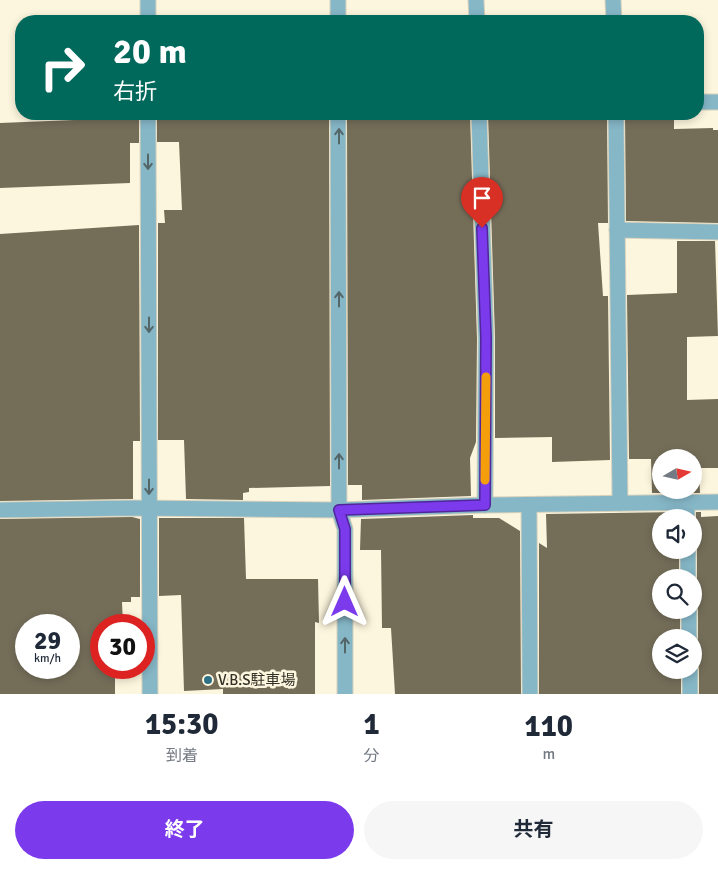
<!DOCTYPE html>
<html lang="ja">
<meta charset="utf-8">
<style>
:root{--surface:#fff;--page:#f6f6f7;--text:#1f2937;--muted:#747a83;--accent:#7c3aed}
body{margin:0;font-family:Signika,"Noto Sans JP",sans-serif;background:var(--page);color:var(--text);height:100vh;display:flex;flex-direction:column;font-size:19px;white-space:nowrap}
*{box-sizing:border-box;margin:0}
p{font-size:16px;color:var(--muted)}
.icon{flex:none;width:28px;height:28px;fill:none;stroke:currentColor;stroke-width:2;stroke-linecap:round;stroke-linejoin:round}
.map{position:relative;height:694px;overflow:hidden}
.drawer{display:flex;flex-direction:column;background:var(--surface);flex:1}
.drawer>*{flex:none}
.guide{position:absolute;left:15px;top:15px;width:689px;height:105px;border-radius:20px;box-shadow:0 2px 8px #0003;background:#00695c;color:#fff;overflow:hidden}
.needle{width:32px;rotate:81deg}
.buttons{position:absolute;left:652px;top:449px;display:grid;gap:10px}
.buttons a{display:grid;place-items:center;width:50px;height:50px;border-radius:50%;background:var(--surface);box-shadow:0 2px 8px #0003;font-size:25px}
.speed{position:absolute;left:15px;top:614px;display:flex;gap:10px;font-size:25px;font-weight:700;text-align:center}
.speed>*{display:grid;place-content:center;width:65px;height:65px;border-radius:50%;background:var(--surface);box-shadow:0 2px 8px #0003;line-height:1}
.speed small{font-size:12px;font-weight:400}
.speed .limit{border:8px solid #d22;background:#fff;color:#111}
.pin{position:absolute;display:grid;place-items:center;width:42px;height:42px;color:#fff;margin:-51px -21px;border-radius:50% 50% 50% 0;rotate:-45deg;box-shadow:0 0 5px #0007}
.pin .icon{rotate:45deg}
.me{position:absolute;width:55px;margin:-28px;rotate:0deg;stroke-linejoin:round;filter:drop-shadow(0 0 4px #0008)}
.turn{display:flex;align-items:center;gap:18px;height:105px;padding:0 15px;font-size:22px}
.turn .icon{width:65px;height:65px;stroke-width:2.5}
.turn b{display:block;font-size:35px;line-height:42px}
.eta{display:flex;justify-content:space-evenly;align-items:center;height:85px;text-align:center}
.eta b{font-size:30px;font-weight:700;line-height:35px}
.cta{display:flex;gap:10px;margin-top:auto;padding:10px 15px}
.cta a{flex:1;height:58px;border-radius:30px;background:var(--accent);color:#fff;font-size:20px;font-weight:700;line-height:58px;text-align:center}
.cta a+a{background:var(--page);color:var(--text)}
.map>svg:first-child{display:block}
</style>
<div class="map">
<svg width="718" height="694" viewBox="0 0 718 694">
<rect width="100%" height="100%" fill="#fdf6de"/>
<g fill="#746e59" fill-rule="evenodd">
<polygon points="74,114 139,114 139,143 130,143 130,183 0,188 0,123 74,120"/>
<polygon points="255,114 329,114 330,486 249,488 249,492 243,493 243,500 186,499 184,440 158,440 158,223 165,223 164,210 182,210 179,142 157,142 157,115 255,115"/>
<polygon points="347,114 470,114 477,339 476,442 470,458 471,496 362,500 362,485 348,485"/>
<polygon points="488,114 603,114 603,116 607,116 608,223 598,223 603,296 608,296 610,460 552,462 552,437 495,438 495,339"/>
<polygon points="674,115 674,129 713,128 713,130 718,130 718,223 626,221 625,116"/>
<polygon points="139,225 140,441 133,441 133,499 0,501 0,234"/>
<path d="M677,241h38l3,95 -31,1v63l31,-1v69h-19l1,25h-48l-1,-34h-22l-2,-164 50,-2zM661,458h33v32h-33z"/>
<polygon points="678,512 678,518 661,518 661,550 679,550 679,578 661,578 661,610 680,610 680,638 661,638 661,670 681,670 681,694 539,694 539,543 547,548 546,514"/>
<polygon points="696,512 701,512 701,517 718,516 718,694 699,694 699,670 698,665 694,662 694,646 698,638 698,610 694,602 694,585 697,578 697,550 694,543 694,524 696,518"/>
<polygon points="473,515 473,518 499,518 520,531 521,694 395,694 391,628 382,628 381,550 360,550 361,519"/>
<path d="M132,517l8,2v78h-9v5h-9l1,23h-22v43h23l1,9h-10v17h-115v-175zM26,625h43v43h-43z"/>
<polygon points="159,518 244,518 246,579 318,579 319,623 315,622 315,694 223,694 223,689 184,691 181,595 159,596"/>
</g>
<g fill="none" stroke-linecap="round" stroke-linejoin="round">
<defs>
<g id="minor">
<polyline points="148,0 148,21"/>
<polyline points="338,0 338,21"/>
<polyline points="476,0 477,21"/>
<polyline points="613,0 614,21"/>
<polyline points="698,102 718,102"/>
<polyline points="148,114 150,694"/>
<polyline points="338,114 339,510 345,529 345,694"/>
<polyline points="479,114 486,339 485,505"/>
<polyline points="616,114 620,503"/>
<polyline points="617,230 718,232"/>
<polyline points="687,502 687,518"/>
<polyline points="529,505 530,694"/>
<polyline points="0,510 132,508 339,510 485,505 718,502"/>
<polyline points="688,550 688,578"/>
<polyline points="689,610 689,638"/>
<polyline points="690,670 690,694"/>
</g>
</defs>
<use href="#minor" stroke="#d8d2bd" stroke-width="17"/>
<use href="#minor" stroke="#86b7c7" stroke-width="15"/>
</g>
<defs><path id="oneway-shaft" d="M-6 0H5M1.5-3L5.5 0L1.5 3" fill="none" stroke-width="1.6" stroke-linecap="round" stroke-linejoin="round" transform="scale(1.25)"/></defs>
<g stroke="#546667">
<use href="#oneway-shaft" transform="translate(339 136) rotate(-90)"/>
<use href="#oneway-shaft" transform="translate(148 162) rotate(90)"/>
<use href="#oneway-shaft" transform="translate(339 299) rotate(-90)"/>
<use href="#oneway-shaft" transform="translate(149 325) rotate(90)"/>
<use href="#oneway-shaft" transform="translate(339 461) rotate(-90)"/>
<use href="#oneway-shaft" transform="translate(149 487) rotate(90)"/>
<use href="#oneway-shaft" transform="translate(345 645) rotate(-90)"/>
</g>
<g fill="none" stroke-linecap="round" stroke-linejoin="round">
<defs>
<polyline id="route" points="345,602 345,529 339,510 485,505 486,338 482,228"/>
</defs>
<use href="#route" stroke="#51269a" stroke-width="12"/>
<use href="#route" stroke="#7c3aed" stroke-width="9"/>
<polyline stroke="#f59e0b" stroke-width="9" points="485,480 486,377"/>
</g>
<circle fill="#307084" stroke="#fdf6de" stroke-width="2" cx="208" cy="680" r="5"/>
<g text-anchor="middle" stroke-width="5" stroke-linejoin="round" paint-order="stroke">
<g font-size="15" fill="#323027" stroke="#fdf6de" text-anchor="start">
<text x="218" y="685">V.B.S駐車場</text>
</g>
</g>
</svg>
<div class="buttons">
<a><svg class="needle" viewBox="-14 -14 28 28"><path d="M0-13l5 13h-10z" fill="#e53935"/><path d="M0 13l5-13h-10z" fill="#747a83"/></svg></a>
<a><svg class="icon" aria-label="sound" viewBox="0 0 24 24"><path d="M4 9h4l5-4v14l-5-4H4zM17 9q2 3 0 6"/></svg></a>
<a><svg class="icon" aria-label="search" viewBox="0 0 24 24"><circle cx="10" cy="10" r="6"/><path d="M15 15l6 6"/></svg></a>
<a><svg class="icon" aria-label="layers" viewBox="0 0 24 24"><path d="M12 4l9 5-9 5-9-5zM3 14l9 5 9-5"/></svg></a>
</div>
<div class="speed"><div>29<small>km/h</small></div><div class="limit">30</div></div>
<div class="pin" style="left:482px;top:228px;background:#d93025"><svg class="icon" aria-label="arrive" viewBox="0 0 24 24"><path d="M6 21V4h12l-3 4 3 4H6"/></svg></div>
<svg class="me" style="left:345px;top:602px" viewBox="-20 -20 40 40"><path d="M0-17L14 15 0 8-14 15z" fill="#7c3aed" stroke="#fff" stroke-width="4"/></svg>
<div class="guide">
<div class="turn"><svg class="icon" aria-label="right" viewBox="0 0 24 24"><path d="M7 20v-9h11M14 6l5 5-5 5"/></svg><div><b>20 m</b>右折</div></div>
</div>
</div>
<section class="drawer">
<div class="eta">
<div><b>15:30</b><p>到着</p></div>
<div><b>1</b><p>分</p></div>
<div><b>110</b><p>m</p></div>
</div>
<div class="cta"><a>終了</a><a>共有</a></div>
</section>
